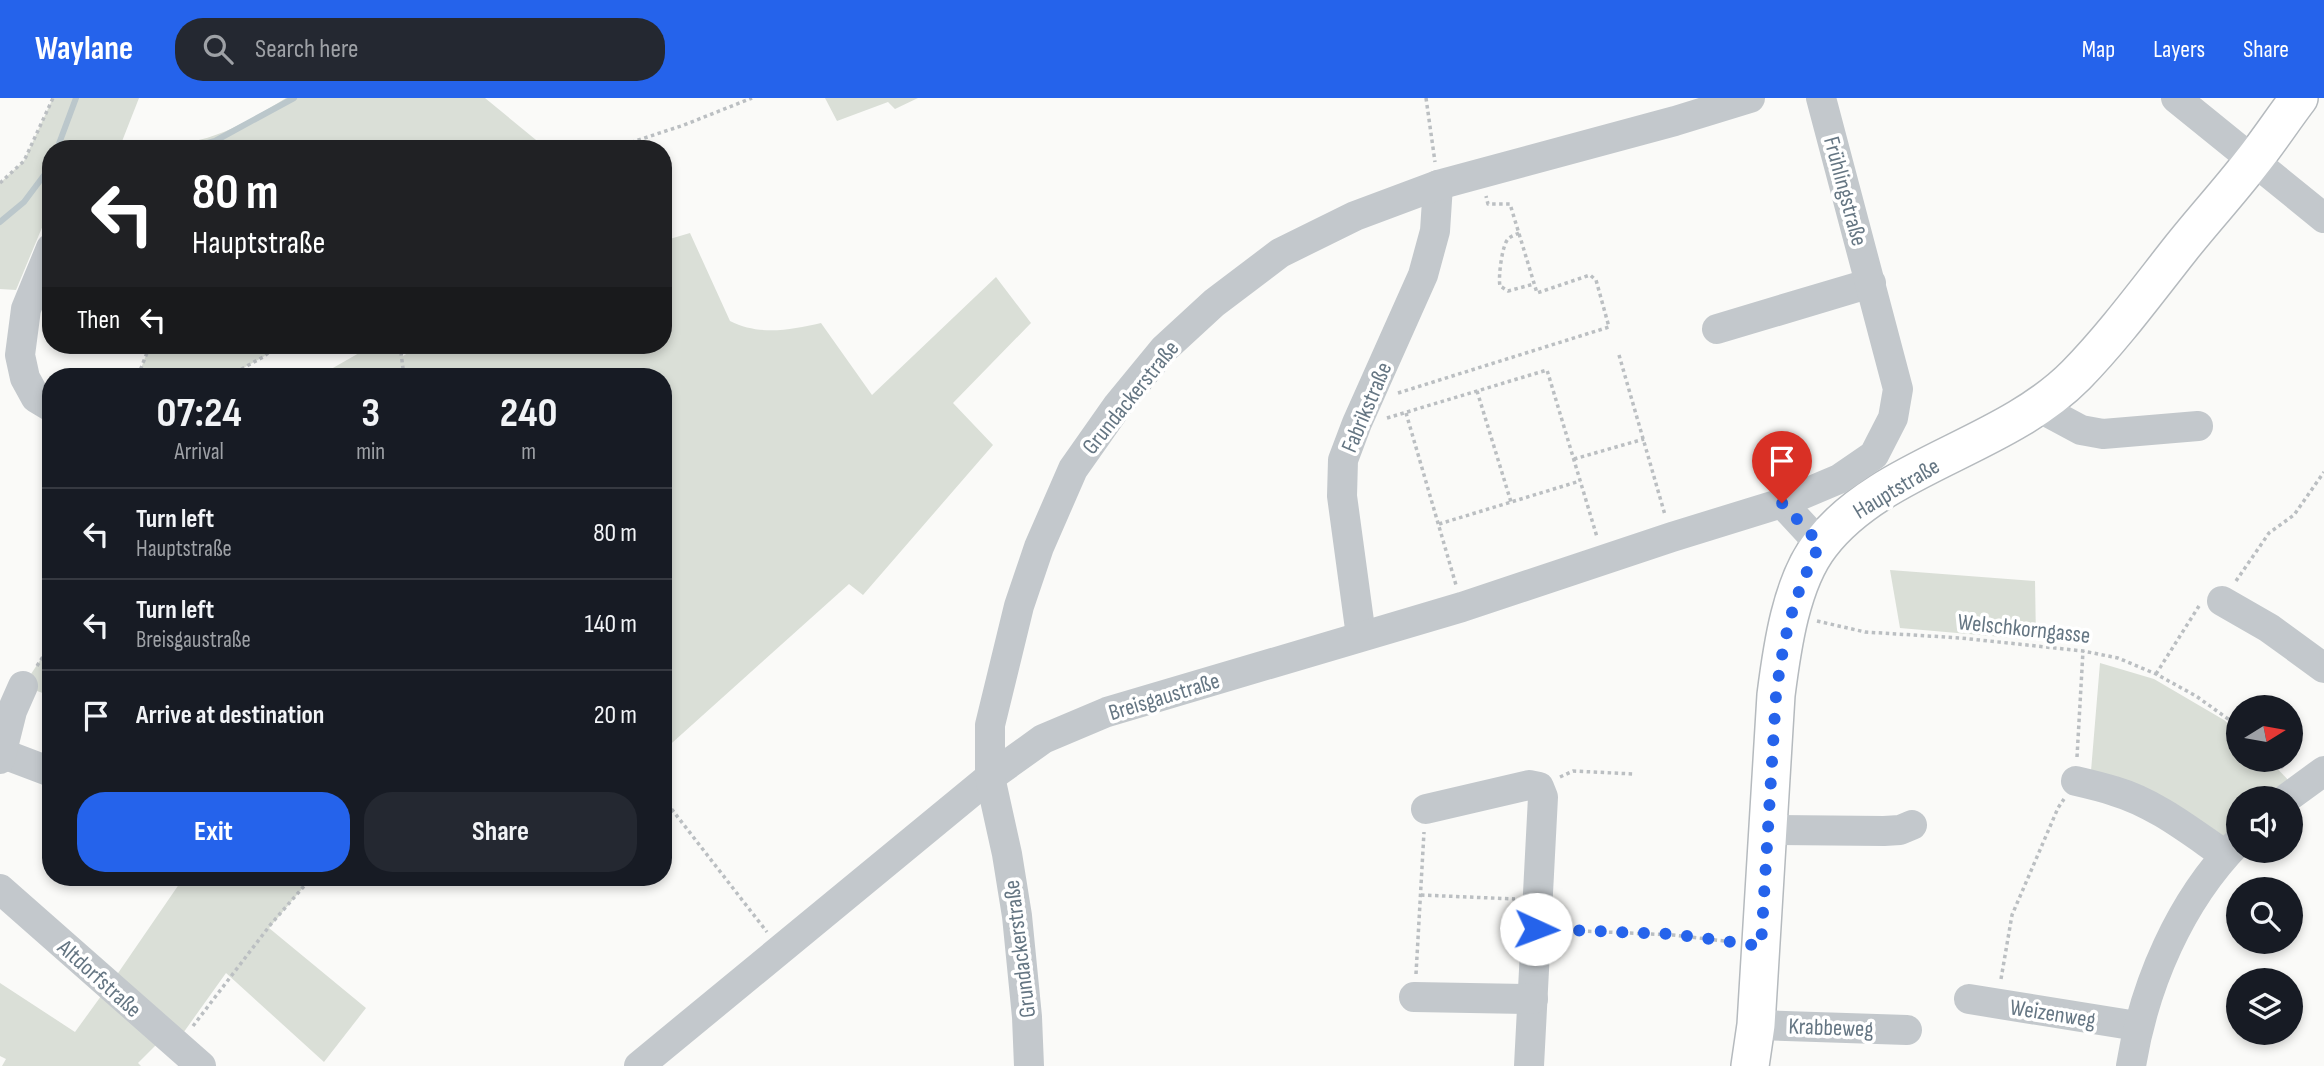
<!DOCTYPE html>
<meta charset="utf-8">
<style>
:root{--surface:#171b24;--page:#242831;--text:#f1f3f6;--muted:#9ea1a6;--line:#363941;--accent:#2563eb}
body{margin:0;font-family:"Sofia Sans Condensed",sans-serif;background:var(--page);color:var(--text);height:100vh;display:flex;flex-direction:column;font-size:26px;white-space:nowrap}
*{box-sizing:border-box;margin:0}
p{font-size:23px;color:var(--muted)}
.icon{flex:none;width:38px;height:38px;fill:none;stroke:currentColor;stroke-width:2;stroke-linecap:round;stroke-linejoin:round}
.map{position:relative;flex:1;overflow:hidden}
.panel{position:absolute;left:42px;top:270px;width:630px;height:518px;display:flex;flex-direction:column;background:var(--surface);border-radius:28px;box-shadow:0 4px 10px #0003}
.panel>*{flex:none}
.hud{position:absolute;left:42px;top:42px;width:630px;height:214px;border-radius:28px;box-shadow:0 4px 10px #0003;background:#202124;color:#fff;overflow:hidden}
.needle{width:46px;rotate:79deg}
.fabs{position:absolute;left:2226px;top:597px;display:grid;gap:14px}
.fabs a{display:grid;place-items:center;width:77px;height:77px;border-radius:50%;background:var(--surface);box-shadow:0 4px 10px #0003;font-size:35px}
.pin{position:absolute;display:grid;place-items:center;width:60px;height:60px;color:#fff;margin:-72px -30px;border-radius:50% 50% 50% 0;rotate:-45deg;box-shadow:0 0 7px #0007}
.pin .icon{rotate:45deg}
.me{position:absolute;width:77px;margin:-38px;rotate:92deg;stroke-linejoin:round;filter:drop-shadow(0 0 5px #0008)}
.turn{display:flex;align-items:center;gap:24px;height:147px;padding:0 35px;font-size:32px}
.turn .icon{width:91px;height:91px;stroke-width:2.5}
.turn b{display:block;font-size:49px;line-height:60px}
.then{display:flex;align-items:center;height:66px;padding:0 35px;background:#0003;gap:14px;font-size:26px}
.eta{display:flex;justify-content:space-evenly;align-items:center;height:119px;text-align:center}
.eta b{font-size:42px;font-weight:700;line-height:49px}
.primary-button{display:flex;gap:14px;margin-top:auto;padding:14px 35px}
.primary-button a{flex:1;height:80px;border-radius:28px;background:var(--accent);color:#fff;font-size:28px;font-weight:700;line-height:80px;text-align:center}
.primary-button a+a{background:var(--page);color:var(--text)}
ul{padding:0;list-style:none}
li{display:flex;align-items:center;gap:21px;height:91px;padding:0 35px;border-top:2px solid var(--line)}
li div{flex:1}
li b{display:block;font-size:26px}
li em{font-style:normal}
header{display:flex;align-items:center;gap:42px;box-sizing:border-box;height:98px;padding:0 35px;background:var(--accent);color:#fff}
header strong{font-size:33px}
nav{display:flex;gap:38px;margin-inline-start:auto;font-size:24px}
.search{width:490px;height:63px;background:var(--page);display:flex;align-items:center;gap:18px;box-sizing:border-box;padding:0 24px;border-radius:28px;color:var(--muted);font-size:26px}
.map>svg:first-child{display:block}
</style>
<header>
<strong>Waylane</strong>
<div class="search"><svg class="icon" aria-label="search" viewBox="0 0 24 24"><circle cx="10" cy="10" r="6"/><path d="M15 15l6 6"/></svg>Search here</div>
<nav><a>Map</a><a>Layers</a><a>Share</a></nav>
</header>
<div class="map">
<svg width="2324" height="968" viewBox="0 0 2324 968">
<rect width="100%" height="100%" fill="#fafaf8"/>
<g fill="#dadfd7">
<polygon points="53,0 139,0 119,51 51,51 51,108 16,192 0,191 0,85 24,63"/>
<path d="M286,0h199l62,51h-362l5,-7c36,-7 65,-25 96,-44z"/>
<polygon points="825,0 918,0 895,11 888,4 837,23"/>
<path d="M690,135l40,88c30,15 60,9 91,2l51,72 124,-118 35,46 -78,80 40,42 -130,150 -14,-11 -186,167v-375h-344l54,-31h27l3,11 18,-11h242v-104z"/>
<polygon points="150,247 278,247 263,259 229,278 138,278"/>
<polygon points="1890,472 2035,483 2036,542 1900,530"/>
<polygon points="51,546 51,598 23,588"/>
<polygon points="2100,565 2154,581 2224,622 2238,634 2238,662 2269,662 2292,686 2273,700 2238,700 2238,732 2224,746 2091,673"/>
<polygon points="184,779 312,779 269,830 366,910 324,964 226,875 181,938 114,881"/>
<polygon points="0,885 75,934 104,894 158,945 138,965 141,968 2,968 6,961 0,958"/>
</g>
<g fill="none" stroke-linecap="round" stroke-linejoin="round">
<g stroke="#bbc7cb" stroke-width="6">
<polyline points="57,51 76,0"/>
<polyline points="186,51 215,43 294,0"/>
<polyline points="0,124 24,104 51,68"/>
</g>
<defs>
<path id="major" d="M1750,968l6,-41 20,-330c6,-47 15,-113 45,-151 60,-78 183,-96 255,-169 38,-39 71,-84 105,-127 23,-29 48,-56 71,-86 16,-20 31,-43 47,-64"/>
</defs>
<use href="#major" stroke="#b5babe" stroke-width="40"/>
<g stroke="#bbbfc2" stroke-width="3.5" stroke-dasharray="3.5 3.5" stroke-linecap="butt">
<polyline points="1426,0 1435,64"/>
<polyline points="611,51 684,27 752,0"/>
<polyline points="0,85 24,63 53,0"/>
<path d="M1519,135c-4,2 -8,3 -11,6 -6,6 -10,39 -8,47l8,5 26,-7"/>
<polyline points="400,247 404,278"/>
<polyline points="1619,257 1665,417"/>
<polyline points="138,278 150,247"/>
<polyline points="229,278 263,259 278,247"/>
<polyline points="1477,293 1511,404"/>
<polyline points="1398,295 1609,229 1596,182 1590,177 1537,195 1510,106 1488,106 1486,98"/>
<polyline points="1406,315 1456,487"/>
<polyline points="1387,320 1547,272 1597,439"/>
<polyline points="1574,361 1644,341"/>
<polyline points="1439,426 1580,383"/>
<polyline points="2236,483 2269,435 2294,417 2324,374"/>
<polyline points="1817,523 1865,534 1961,540 2083,553 2118,560 2156,576 2196,598 2238,628"/>
<polyline points="37,568 51,546"/>
<polyline points="2156,576 2199,508"/>
<polyline points="2077,659 2083,553"/>
<polyline points="2276,662 2285,672"/>
<polyline points="1560,679 1573,673 1634,676"/>
<polyline points="663,700 767,834"/>
<polyline points="1421,797 1515,801"/>
<polyline points="1560,832 1673,837 1733,844"/>
<polyline points="1416,876 1424,734"/>
<polyline points="2001,881 2012,817 2058,710 2064,701"/>
<polyline points="193,928 271,826 312,779"/>
</g>
<g stroke="#c3c8cc" stroke-width="30">
<polyline points="2176,0 2324,120"/>
<polyline points="51,150 26,211 20,257 25,280 36,300 51,309"/>
<polyline points="1717,231 1871,185"/>
<polyline points="2038,309 2081,332 2103,336 2198,328"/>
<polyline points="1782,405 1820,446"/>
<polyline points="2222,503 2269,530 2324,570"/>
<polyline points="1361,538 1342,398 1343,362 1357,325 1423,177 1435,133 1438,87"/>
<polyline points="1,655 51,674"/>
<polyline points="0,661 12,613 23,588"/>
<path d="M2076,683c13,3 26,6 38,10 41,12 76,40 111,64"/>
<polyline points="2287,700 2324,673"/>
<polyline points="1426,711 1529,687 1539,689 1543,699 1529,968"/>
<polyline points="1768,732 1884,733 1900,732 1912,727"/>
<polyline points="0,791 201,968"/>
<polyline points="1414,899 1533,901"/>
<polyline points="1969,901 2137,928"/>
<polyline points="1756,927 1907,932"/>
<polyline points="639,968 990,679 1043,641 1107,614 1462,509 1672,439 1782,405 1839,381 1874,357 1893,320 1898,291 1821,0"/>
<polyline points="1029,968 1027,919 1017,818 1007,756 990,679 990,627 1019,508 1039,449 1073,371 1118,307 1164,251 1214,205 1280,155 1355,118 1438,87 1675,23 1750,0"/>
<path d="M2131,968c13,-81 49,-165 107,-224"/>
</g>
<use href="#major" stroke="#fff" stroke-width="37"/>
</g>
<g fill="none" stroke-linecap="round" stroke-linejoin="round">
<path stroke="#2563eb" stroke-width="12" stroke-dasharray="0 21.6" d="M1536,831l137,5 88,12 15,-251c8,-60 16,-96 44,-151l-38,-41"/>
</g>
<g text-anchor="middle" stroke-width="7" stroke-linejoin="round" paint-order="stroke">
<g font-size="23" fill="#657683" stroke="#fff">
<text transform="translate(1846 93) rotate(75)" y="8">Frühlingstraße</text>
<text transform="translate(1130 299) rotate(-51)" y="8">Grundackerstraße</text>
<text transform="translate(1366 309) rotate(-67)" y="8">Fabrikstraße</text>
<text transform="translate(1896 390) rotate(-31)" y="8">Hauptstraße</text>
<text transform="translate(2024 530) rotate(6)" y="8">Welschkorngasse</text>
<text transform="translate(1164 598) rotate(-17)" y="8">Breisgaustraße</text>
<text transform="translate(1019 851) rotate(-97)" y="8">Grundackerstraße</text>
<text transform="translate(100 880) rotate(42)" y="8">Altdorfstraße</text>
<text transform="translate(2053 915) rotate(9)" y="8">Weizenweg</text>
<text transform="translate(1831 929) rotate(2)" y="8">Krabbeweg</text>
</g>
</g>
</svg>
<div class="fabs">
<a><svg class="needle" viewBox="-14 -14 28 28"><path d="M0-13l5 13h-10z" fill="#e53935"/><path d="M0 13l5-13h-10z" fill="#9ea1a6"/></svg></a>
<a><svg class="icon" aria-label="sound" viewBox="0 0 24 24"><path d="M4 9h4l5-4v14l-5-4H4zM17 9q2 3 0 6"/></svg></a>
<a><svg class="icon" aria-label="search" viewBox="0 0 24 24"><circle cx="10" cy="10" r="6"/><path d="M15 15l6 6"/></svg></a>
<a><svg class="icon" aria-label="layers" viewBox="0 0 24 24"><path d="M12 4l9 5-9 5-9-5zM3 14l9 5 9-5"/></svg></a>
</div>
<div class="pin" style="left:1782px;top:405px;background:#d93025"><svg class="icon" aria-label="arrive" viewBox="0 0 24 24"><path d="M6 21V4h12l-3 4 3 4H6"/></svg></div>
<svg class="me" style="left:1536px;top:831px" viewBox="-20 -20 40 40"><circle r="19" fill="#fff"/><path d="M0-13L10 11 0 6-10 11z" fill="#2563eb"/></svg>
<div class="hud">
<div class="turn"><svg class="icon" aria-label="left" viewBox="0 0 24 24"><path d="M17 20v-9H6M10 6l-5 5 5 5"/></svg><div><b>80 m</b>Hauptstraße</div></div>
<div class="then">Then<svg class="icon" aria-label="left" viewBox="0 0 24 24"><path d="M17 20v-9H6M10 6l-5 5 5 5"/></svg></div>
</div>
<section class="panel">
<div class="eta">
<div><b>07:24</b><p>Arrival</p></div>
<div><b>3</b><p>min</p></div>
<div><b>240</b><p>m</p></div>
</div>
<ul>
<li><svg class="icon" aria-label="left" viewBox="0 0 24 24"><path d="M17 20v-9H6M10 6l-5 5 5 5"/></svg><div><b>Turn left</b><p>Hauptstraße</p></div><em>80 m</em></li>
<li><svg class="icon" aria-label="left" viewBox="0 0 24 24"><path d="M17 20v-9H6M10 6l-5 5 5 5"/></svg><div><b>Turn left</b><p>Breisgaustraße</p></div><em>140 m</em></li>
<li><svg class="icon" aria-label="arrive" viewBox="0 0 24 24"><path d="M6 21V4h12l-3 4 3 4H6"/></svg><div><b>Arrive at destination</b></div><em>20 m</em></li>
</ul>
<div class="primary-button"><a>Exit</a><a>Share</a></div>
</section>
</div>
